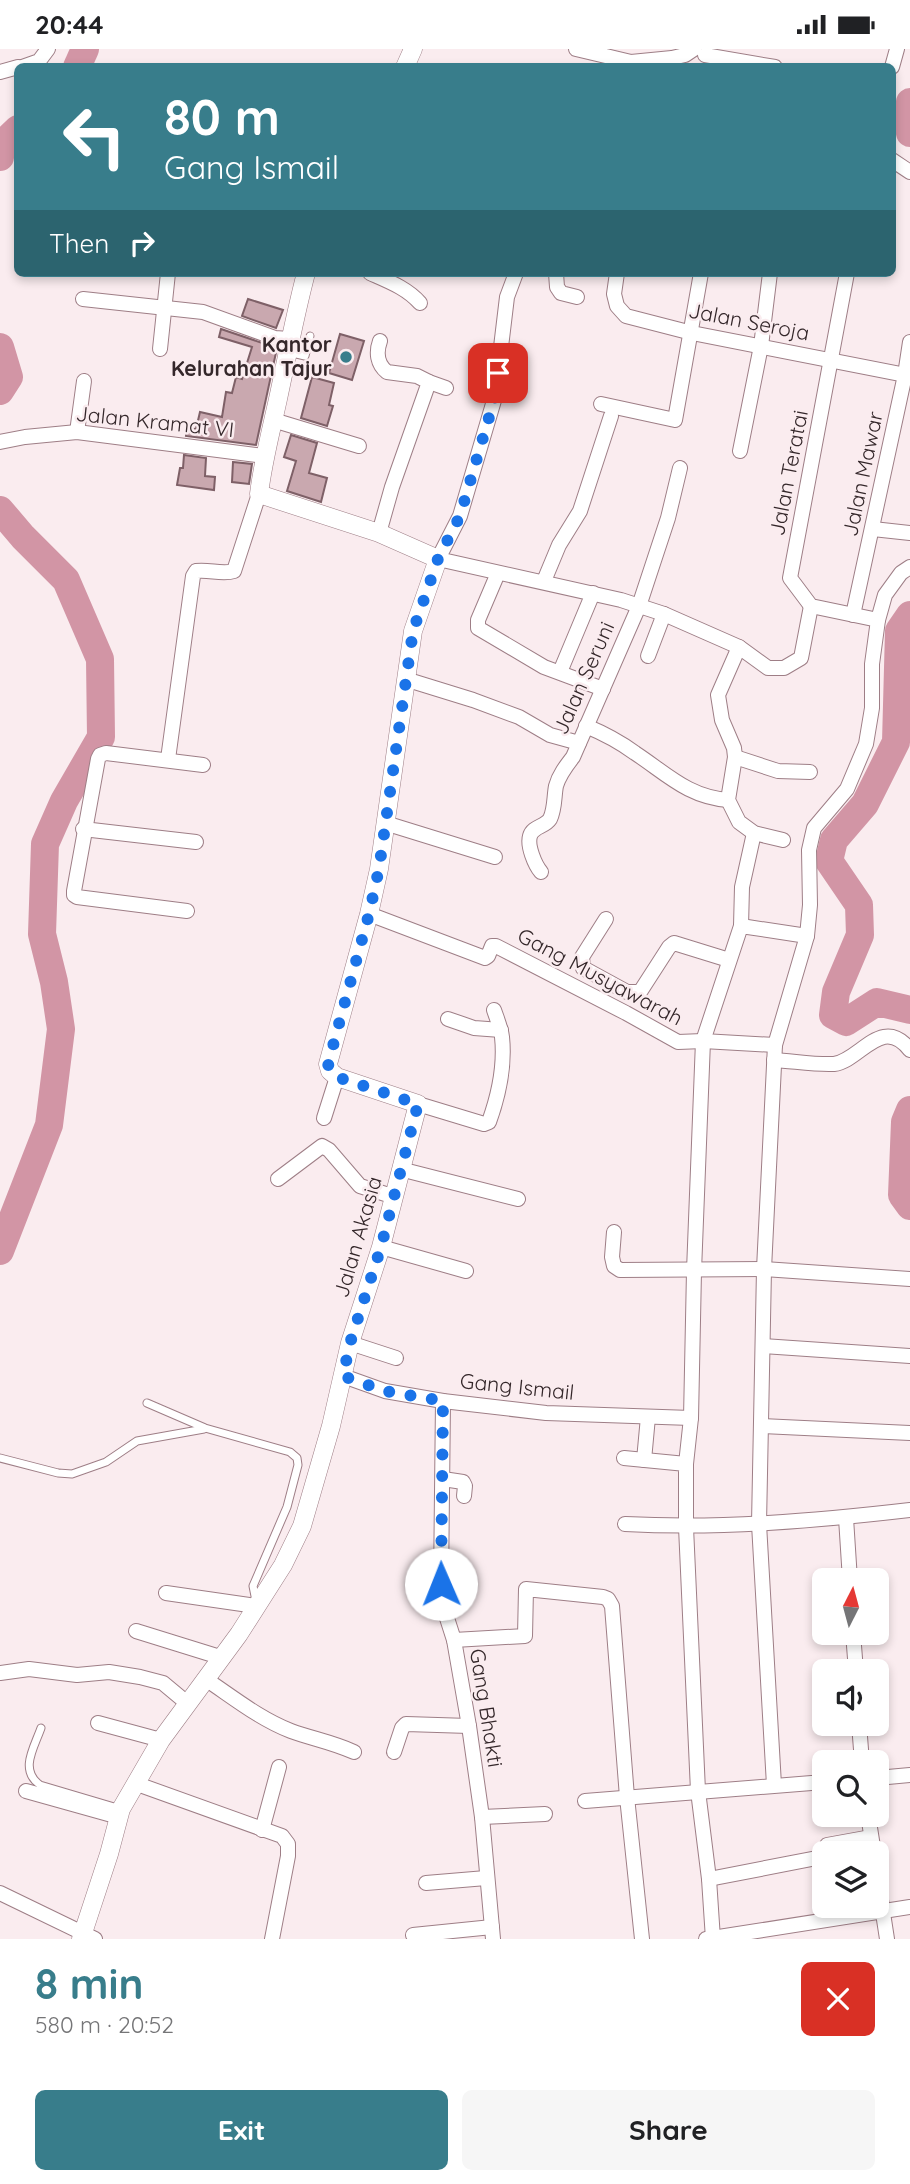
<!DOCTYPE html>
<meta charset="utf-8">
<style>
:root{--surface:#fff;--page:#f6f6f6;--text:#202124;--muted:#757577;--accent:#387d8b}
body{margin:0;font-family:Quicksand,sans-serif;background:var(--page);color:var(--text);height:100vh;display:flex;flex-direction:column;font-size:26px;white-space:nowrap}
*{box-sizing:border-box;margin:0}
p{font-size:23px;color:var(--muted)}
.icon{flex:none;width:38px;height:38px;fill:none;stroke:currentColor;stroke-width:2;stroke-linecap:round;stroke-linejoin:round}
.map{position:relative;height:1890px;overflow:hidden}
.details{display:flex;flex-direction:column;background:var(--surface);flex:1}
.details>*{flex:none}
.hud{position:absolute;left:14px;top:14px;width:882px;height:214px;border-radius:10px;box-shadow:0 4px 10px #0003;background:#387d8b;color:#fff;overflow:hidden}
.needle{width:46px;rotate:6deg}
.fabs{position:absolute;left:812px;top:1519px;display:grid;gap:14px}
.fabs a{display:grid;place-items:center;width:77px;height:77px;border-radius:10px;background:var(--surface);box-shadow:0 4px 10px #0003;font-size:35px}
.pin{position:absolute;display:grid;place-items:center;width:60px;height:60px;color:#fff;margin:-30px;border-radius:14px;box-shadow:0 4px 10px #0006}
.me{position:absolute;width:77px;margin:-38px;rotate:359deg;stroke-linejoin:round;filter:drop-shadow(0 0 5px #0008)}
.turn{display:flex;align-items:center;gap:24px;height:147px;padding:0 35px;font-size:32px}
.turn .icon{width:91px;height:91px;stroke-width:2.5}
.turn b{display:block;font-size:49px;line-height:60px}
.then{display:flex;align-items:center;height:66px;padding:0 35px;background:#0003;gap:14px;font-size:26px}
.round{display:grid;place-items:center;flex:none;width:74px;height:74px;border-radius:10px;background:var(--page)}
.headline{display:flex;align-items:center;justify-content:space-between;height:119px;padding:0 35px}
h1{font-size:42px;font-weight:800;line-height:52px;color:var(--accent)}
.action{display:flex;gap:14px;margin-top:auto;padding:14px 35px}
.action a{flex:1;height:80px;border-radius:10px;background:var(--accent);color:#fff;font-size:28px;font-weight:800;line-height:80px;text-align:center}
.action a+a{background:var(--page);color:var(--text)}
.status{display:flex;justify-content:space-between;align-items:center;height:49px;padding:0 35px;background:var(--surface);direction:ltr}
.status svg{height:19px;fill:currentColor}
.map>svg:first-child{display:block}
</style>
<div class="status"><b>20:44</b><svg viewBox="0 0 49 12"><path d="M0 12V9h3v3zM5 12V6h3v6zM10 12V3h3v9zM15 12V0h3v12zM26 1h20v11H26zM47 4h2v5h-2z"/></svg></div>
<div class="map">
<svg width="910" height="1890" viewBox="0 0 910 1890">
<rect width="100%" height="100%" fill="#faecef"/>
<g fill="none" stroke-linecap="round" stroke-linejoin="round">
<g stroke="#d295a5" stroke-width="28">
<polyline points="77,18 85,0"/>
<polyline points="910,53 908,73 910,84"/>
<polyline points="0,108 1,96 18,80"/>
<polyline points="0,298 9,328 0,342"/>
<polyline points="0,461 23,488 66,531 100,610 101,688 64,752 45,795 42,885 54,933 61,980 49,1076 0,1202"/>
<polyline points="910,566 899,582 896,693 865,755 834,791 829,812 859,856 860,886 836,943 833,966 846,973 877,953 910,961"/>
<polyline points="910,1061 905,1073 902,1146 910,1157"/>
</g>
</g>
<g fill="#c9a8af" stroke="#7e6067" stroke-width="2">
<polygon points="248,250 283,261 276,279 242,267"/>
<polygon points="221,280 277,299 256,396 186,387 187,379 196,380 200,363 222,368 226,343 232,344 236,328 242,330 252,298 219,288"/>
<polygon points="340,285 364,292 352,331 329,324"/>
<polygon points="312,328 334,334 329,356 333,357 327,377 301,369"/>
<polygon points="291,386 317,394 309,424 327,429 321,453 287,442 296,412 284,408"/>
<polygon points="184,406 206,409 205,427 215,428 214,441 177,436 180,419 183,419"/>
<polygon points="233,413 252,415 249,435 232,433"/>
</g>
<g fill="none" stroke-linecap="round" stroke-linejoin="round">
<defs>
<g id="service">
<polyline points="288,303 305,307 310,287"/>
<polyline points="147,1354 205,1379 290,1403 297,1409 298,1416 287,1458 253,1537 256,1552"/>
<polyline points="0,1409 58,1424 72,1425 106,1413 137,1392 204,1380"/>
<path d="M41,1679c-7,20 -22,42 -1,57l81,24"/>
</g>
<g id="minor">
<polyline points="576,0 631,13 672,9 685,6 694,0"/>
<polyline points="705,6 775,18"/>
<polyline points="22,18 39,12 48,0"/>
<polyline points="892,18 897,0"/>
<polyline points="0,23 18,18"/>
<polyline points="892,111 910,123"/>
<path d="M370,224c18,8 37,15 50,30"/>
<polyline points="516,224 507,248 495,348 460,467 438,510 621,551 664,565 739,598 768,619 784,619 801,609 811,557"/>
<polyline points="556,224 557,238 561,244 577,248"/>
<polyline points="617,224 614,245 617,257 626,267 692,284 910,327"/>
<polyline points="847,224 790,529 811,557 878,571"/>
<polyline points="83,250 203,263 275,289 289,290"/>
<polyline points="160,300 168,224"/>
<polyline points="429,333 446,339"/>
<polyline points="601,355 675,371 701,224"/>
<polyline points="273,371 359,397"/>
<polyline points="77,383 84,332"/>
<polyline points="0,393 25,388 77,383 264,407"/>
<polyline points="740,402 761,297 770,224"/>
<polyline points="873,480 910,484"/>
<path d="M379,484l13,-46 37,-105 -12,-6 -30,-4c-10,-8 -11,-20 -7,-31"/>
<polyline points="498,524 478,571 478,579 544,618 603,640"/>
<polyline points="544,532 559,496 580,462 611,367"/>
<polyline points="853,566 905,326 910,293"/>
<polyline points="739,598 718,646 722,671 734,699 735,708 728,751 739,773 754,784 783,791"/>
<polyline points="648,607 664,565"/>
<polyline points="560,623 593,544"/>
<polyline points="405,630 473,651 519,668 550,686 579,694"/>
<path d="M586,677c17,7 34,16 49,27 32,21 53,44 93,47"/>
<polyline points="735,708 778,722 810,723"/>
<path d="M168,710l25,-183 3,-5c13,-2 26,4 38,0l25,-77"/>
<polyline points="385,774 495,808"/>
<polyline points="83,780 196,793"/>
<path d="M541,823c-6,-7 -14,-26 -11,-36 3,-10 15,-9 20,-17 5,-10 4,-23 6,-33 3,-11 10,-20 17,-29l66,-151 29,-88 12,-50"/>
<polyline points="187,862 77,848 74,846 74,842 98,710 100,706 106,704 203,716"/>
<polyline points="369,865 485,909 488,907 492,897 496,897 626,964 678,993 703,992 775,996"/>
<polyline points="606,870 582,908 583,919 627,943 640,943 669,898 674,894 729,911"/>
<polyline points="741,877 742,838 754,784"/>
<polyline points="448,970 474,979 501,981"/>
<path d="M774,1011c19,1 41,5 60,4 26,-3 48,-50 76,-14"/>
<path d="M418,1055l66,20 5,-2c9,-25 16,-57 13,-85 -1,-9 -5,-18 -8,-27"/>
<polyline points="324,1069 337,1028"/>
<polyline points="400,1120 518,1150"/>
<polyline points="278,1130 322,1097 329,1101 360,1137 395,1148"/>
<polyline points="614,1183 612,1208 614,1217 620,1221 764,1220 910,1230"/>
<polyline points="381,1198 466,1222"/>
<polyline points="350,1294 396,1309"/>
<polyline points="763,1297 910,1307"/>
<polyline points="343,1327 385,1342 443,1352 546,1364 691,1369"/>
<polyline points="443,1352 441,1535 446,1566 454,1591 469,1677 482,1768 493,1890"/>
<polyline points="761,1377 910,1384"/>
<polyline points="624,1409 686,1415 686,1478 698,1742 709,1830 713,1890"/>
<polyline points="644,1411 648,1368"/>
<polyline points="686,1415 691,1369 694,1222 703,992 741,877 807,887"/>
<polyline points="443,1430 463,1433 465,1437 464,1447"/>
<polyline points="846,1469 850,1531"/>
<path d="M625,1475c96,5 190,-3 285,-14"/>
<polyline points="166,1544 249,1556 255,1559"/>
<polyline points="136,1582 223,1609"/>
<polyline points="853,1584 856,1622"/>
<polyline points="454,1591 525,1587 526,1540 603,1548 608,1550 612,1557 627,1748 642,1890"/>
<polyline points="0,1624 29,1620 77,1626 109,1623 140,1628 163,1634 187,1654"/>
<path d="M207,1631c27,18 53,39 84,51 22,8 41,11 63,21"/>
<polyline points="98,1674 161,1691"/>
<polyline points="859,1675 862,1713"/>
<polyline points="394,1703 402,1679 406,1675 469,1677"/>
<polyline points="877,1729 910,1726"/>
<polyline points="137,1735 282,1787 288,1795 288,1807 272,1890"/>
<polyline points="774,1736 759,1475 764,1220 775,996 807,887 810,856 809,801 814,779 847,740 866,695 872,659 872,615 878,571 885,546 901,524 910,518"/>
<polyline points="26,1742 119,1768"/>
<polyline points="585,1752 824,1733"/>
<polyline points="868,1766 874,1804"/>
<polyline points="482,1768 545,1765"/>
<polyline points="262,1781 279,1718"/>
<polyline points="827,1796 871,1788"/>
<polyline points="877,1825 887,1890"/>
<polyline points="709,1830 822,1808"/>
<polyline points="426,1834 486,1829"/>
<polyline points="0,1844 95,1890"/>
<polyline points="413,1886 492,1878"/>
<polyline points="706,1890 910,1858"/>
</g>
<g id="tertiary">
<polyline points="405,18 413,0"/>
<path d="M81,1890l28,-85 12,-45 40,-69 78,-106 44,-69 19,-39 29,-100 19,-83 31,-96 37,-143 -81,-27 -7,-6 -2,-7 41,-150 10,-45 34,-238 25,-72 -59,-26 -120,-39c4,-33 12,-63 19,-95 9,-42 17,-84 28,-126"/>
</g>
</defs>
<use href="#service" stroke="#9e7e86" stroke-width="9"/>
<use href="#minor" stroke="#9e7e86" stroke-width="16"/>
<use href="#tertiary" stroke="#9e7e86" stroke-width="19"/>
<use href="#service" stroke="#fff" stroke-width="7"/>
<use href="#minor" stroke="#fff" stroke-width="14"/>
<use href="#tertiary" stroke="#fff" stroke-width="18"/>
</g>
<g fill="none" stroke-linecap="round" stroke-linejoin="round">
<polyline stroke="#1a73e8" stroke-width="12" stroke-dasharray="0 21.6" points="441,1535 443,1352 385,1342 343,1327 350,1294 381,1198 418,1055 337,1028 330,1022 328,1015 369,865 379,820 413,582 438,510 460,467 495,348 498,324"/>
</g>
<circle fill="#387d8b" stroke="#faecef" stroke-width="2.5" cx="346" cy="308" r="7"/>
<g text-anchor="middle" stroke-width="5" stroke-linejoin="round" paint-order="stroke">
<g font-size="21" fill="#34272a" stroke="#faecef">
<text transform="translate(749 273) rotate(11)" y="7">Jalan Seroja</text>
<text transform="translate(155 373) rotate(6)" y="7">Jalan Kramat VI</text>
<text transform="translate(789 424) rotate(-79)" y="7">Jalan Teratai</text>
<text transform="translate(863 425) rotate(-78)" y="7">Jalan Mawar</text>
<text transform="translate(584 629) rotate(-66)" y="7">Jalan Seruni</text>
<text transform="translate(600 928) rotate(28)" y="7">Gang Musyawarah</text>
<text transform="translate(358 1188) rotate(-74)" y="7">Jalan Akasia</text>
<text transform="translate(517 1338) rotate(6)" y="7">Gang Ismail</text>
<text transform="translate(486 1659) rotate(81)" y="7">Gang Bhakti</text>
</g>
<g font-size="21" font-weight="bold" fill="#34272a" stroke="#faecef" text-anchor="end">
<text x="332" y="303">Kantor<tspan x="332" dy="24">Kelurahan Tajur</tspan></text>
</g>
</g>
</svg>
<div class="fabs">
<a><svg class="needle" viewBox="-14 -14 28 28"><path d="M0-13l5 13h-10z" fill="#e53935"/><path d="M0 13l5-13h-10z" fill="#757577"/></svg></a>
<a><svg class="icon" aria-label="sound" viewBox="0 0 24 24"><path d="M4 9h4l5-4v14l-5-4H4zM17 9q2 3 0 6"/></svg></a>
<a><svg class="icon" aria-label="search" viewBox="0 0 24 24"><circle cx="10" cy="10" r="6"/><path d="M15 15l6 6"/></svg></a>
<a><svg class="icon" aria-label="layers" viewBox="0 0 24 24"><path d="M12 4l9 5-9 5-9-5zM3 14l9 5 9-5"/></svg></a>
</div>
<div class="pin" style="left:498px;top:324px;background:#d93025"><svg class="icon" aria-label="arrive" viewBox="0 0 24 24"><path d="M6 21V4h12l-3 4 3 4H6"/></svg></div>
<svg class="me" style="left:441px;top:1535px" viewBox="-20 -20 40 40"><circle r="19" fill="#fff"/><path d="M0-13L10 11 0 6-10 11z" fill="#1a73e8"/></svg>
<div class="hud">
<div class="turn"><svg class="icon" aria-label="left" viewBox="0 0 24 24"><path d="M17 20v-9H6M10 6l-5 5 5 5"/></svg><div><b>80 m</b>Gang Ismail</div></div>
<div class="then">Then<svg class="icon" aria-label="right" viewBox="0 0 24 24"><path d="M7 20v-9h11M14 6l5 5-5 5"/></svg></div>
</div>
</div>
<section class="details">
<div class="headline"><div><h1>8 min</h1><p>580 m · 20:52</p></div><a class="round" style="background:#d93025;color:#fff"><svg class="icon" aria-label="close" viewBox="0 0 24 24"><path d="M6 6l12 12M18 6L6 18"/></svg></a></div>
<div class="action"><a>Exit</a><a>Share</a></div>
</section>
